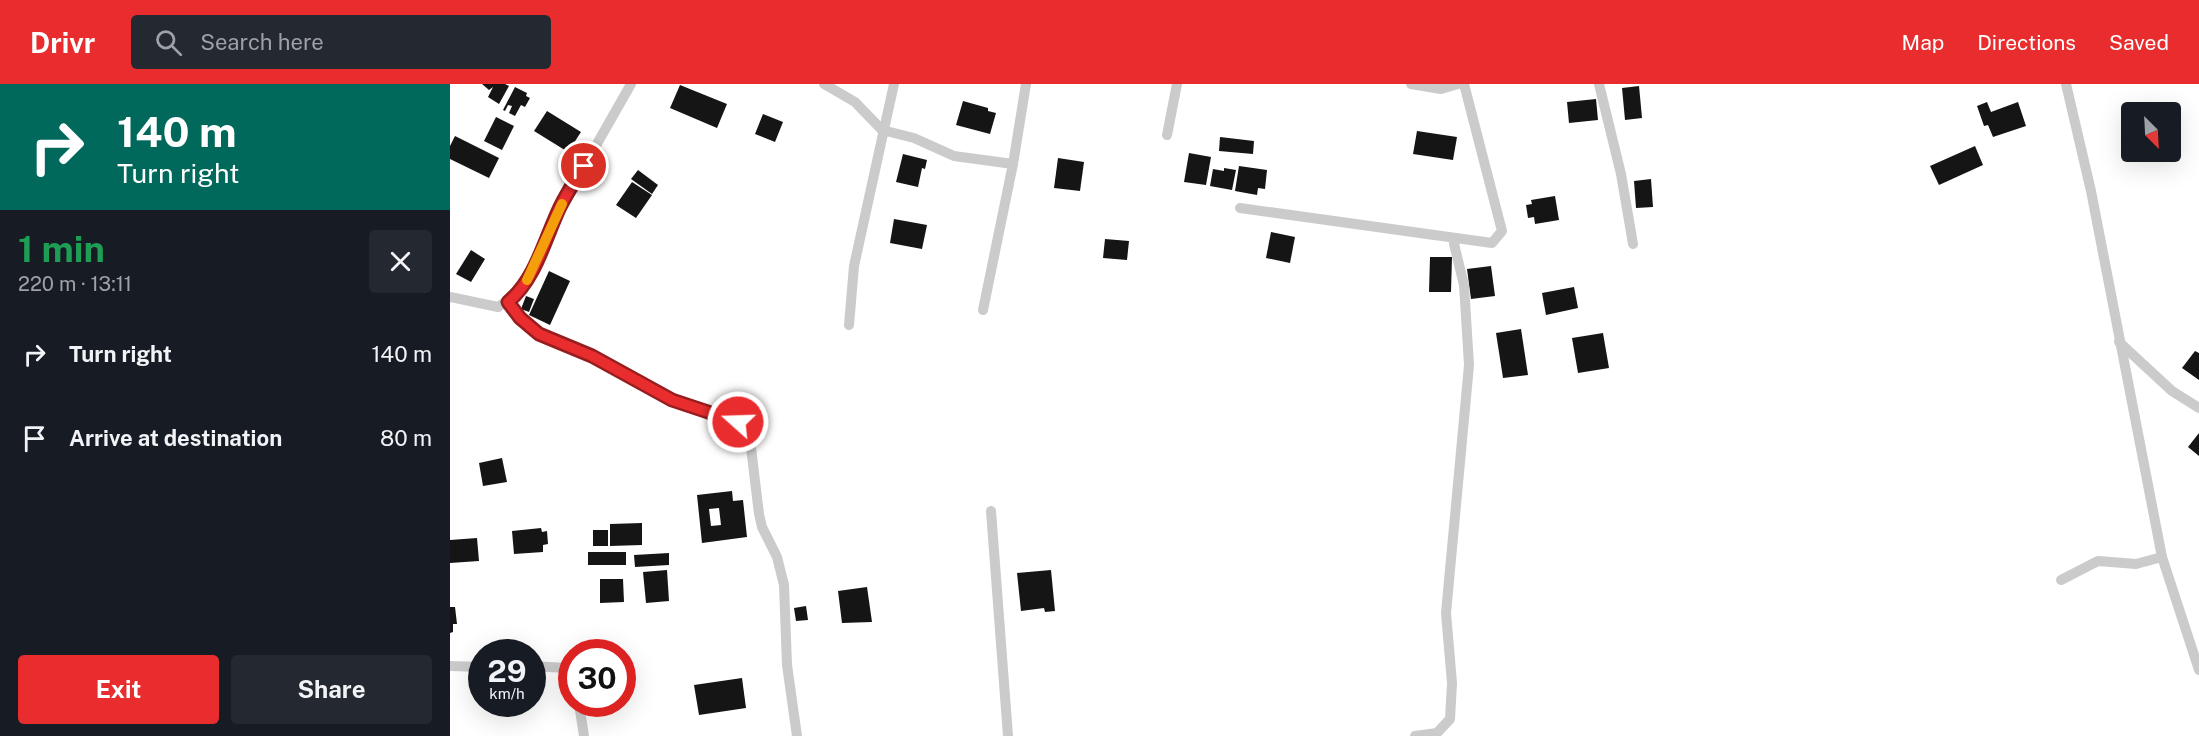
<!DOCTYPE html>
<meta charset="utf-8">
<style>
:root{--surface:#171b24;--page:#242831;--text:#f1f3f6;--muted:#9ea1a6;--accent:#e92d2f}
body{margin:0;font-family:"Public Sans",sans-serif;background:var(--page);color:var(--text);height:100vh;display:flex;flex-direction:column;font-size:22px;white-space:nowrap}
*{box-sizing:border-box;margin:0}
p{font-size:20px;color:var(--muted)}
.icon{flex:none;width:33px;height:33px;fill:none;stroke:currentColor;stroke-width:2;stroke-linecap:round;stroke-linejoin:round}
.map{position:relative;flex:1;overflow:hidden}
.drawer{display:flex;flex-direction:column;background:var(--surface);width:450px}
.drawer>*{flex:none}
.top-card{background:#00695c;color:#fff;overflow:hidden}
.needle{width:39px;rotate:156deg}
.buttons{position:absolute;left:1671px;top:18px;display:grid;gap:12px}
.buttons a{display:grid;place-items:center;width:60px;height:60px;border-radius:6px;background:var(--surface);box-shadow:0 6px 24px #0002;font-size:30px}
.speed{position:absolute;left:18px;top:555px;display:flex;gap:12px;font-size:30px;font-weight:700;text-align:center}
.speed>*{display:grid;place-content:center;width:78px;height:78px;border-radius:50%;background:var(--surface);box-shadow:0 6px 24px #0002;line-height:1}
.speed small{font-size:15px;font-weight:400}
.speed .limit{border:9px solid #d22;background:#fff;color:#111}
.pin{position:absolute;display:grid;place-items:center;width:51px;height:51px;color:#fff;margin:-26px;border:3px solid #fff;border-radius:50%;box-shadow:0 2px 6px #0007}
.me{position:absolute;width:66px;margin:-33px;rotate:290deg;stroke-linejoin:round;filter:drop-shadow(0 0 4px #0008)}
.turn{display:flex;align-items:center;gap:21px;height:126px;padding:0 18px;font-size:27px}
.turn .icon{width:78px;height:78px;stroke-width:2.5}
.turn b{display:block;font-size:42px;line-height:51px}
.round{display:grid;place-items:center;flex:none;width:63px;height:63px;border-radius:6px;background:var(--page)}
.headline{display:flex;align-items:center;justify-content:space-between;height:102px;padding:0 18px}
h1{font-size:36px;font-weight:700;line-height:45px;color:#1e9e55}
.button{display:flex;gap:12px;margin-top:auto;padding:12px 18px}
.button a{flex:1;height:69px;border-radius:6px;background:var(--accent);color:#fff;font-size:24px;font-weight:700;line-height:69px;text-align:center}
.button a+a{background:var(--page);color:var(--text)}
ul{padding:0;list-style:none}
li{display:flex;align-items:center;gap:18px;height:84px;padding:0 18px}
li div{flex:1}
li b{display:block;font-size:22px}
li em{font-style:normal}
header{display:flex;align-items:center;gap:36px;box-sizing:border-box;height:84px;padding:0 30px;background:var(--accent);color:#fff}
header strong{font-size:28px}
nav{display:flex;gap:33px;margin-inline-start:auto;font-size:21px}
.search{width:420px;height:54px;background:var(--page);display:flex;align-items:center;gap:15px;box-sizing:border-box;padding:0 21px;border-radius:6px;color:var(--muted);font-size:22px}
main{display:flex;flex:1;min-height:0}
.map>svg:first-child{display:block}
</style>
<header>
<strong>Drivr</strong>
<div class="search"><svg class="icon" aria-label="search" viewBox="0 0 24 24"><circle cx="10" cy="10" r="6"/><path d="M15 15l6 6"/></svg>Search here</div>
<nav><a>Map</a><a>Directions</a><a>Saved</a></nav>
</header>
<main>
<section class="drawer">
<div class="top-card">
<div class="turn"><svg class="icon" aria-label="right" viewBox="0 0 24 24"><path d="M7 20v-9h11M14 6l5 5-5 5"/></svg><div><b>140 m</b>Turn right</div></div>
</div>
<div class="headline"><div><h1>1 min</h1><p>220 m · 13:11</p></div><a class="round"><svg class="icon" aria-label="close" viewBox="0 0 24 24"><path d="M6 6l12 12M18 6L6 18"/></svg></a></div>
<ul>
<li><svg class="icon" aria-label="right" viewBox="0 0 24 24"><path d="M7 20v-9h11M14 6l5 5-5 5"/></svg><div><b>Turn right</b></div><em>140 m</em></li>
<li><svg class="icon" aria-label="arrive" viewBox="0 0 24 24"><path d="M6 21V4h12l-3 4 3 4H6"/></svg><div><b>Arrive at destination</b></div><em>80 m</em></li>
</ul>
<div class="button"><a>Exit</a><a>Share</a></div>
</section>
<div class="map">
<svg width="1749" height="652" viewBox="0 0 1749 652">
<rect width="100%" height="100%" fill="#fff"/>
<g fill="#151515" fill-rule="evenodd">
<polygon points="32,0 55,0 59,2 49,20 38,13 43,3 39,6"/>
<polygon points="230,1 277,20 267,44 220,24"/>
<polygon points="1189,2 1192,34 1175,36 1172,4"/>
<polygon points="65,3 77,9 76,12 80,14 75,23 71,21 65,32 59,29 62,22 58,21 55,27 53,26"/>
<polygon points="1146,15 1148,36 1119,39 1117,18"/>
<polygon points="513,17 538,24 538,27 546,29 540,50 506,41"/>
<polygon points="1537,18 1541,28 1568,18 1576,42 1543,53 1538,41 1534,42 1527,22"/>
<polygon points="97,27 131,48 118,68 84,47"/>
<polygon points="313,30 333,38 325,58 305,50"/>
<polygon points="46,33 64,42 52,66 34,57"/>
<polygon points="967,47 1007,53 1003,76 963,70"/>
<polygon points="5,52 49,74 39,94 0,75 0,62"/>
<polygon points="770,53 804,57 803,70 769,67"/>
<polygon points="1525,62 1533,81 1489,101 1480,82"/>
<polygon points="739,69 761,73 756,101 734,98"/>
<polygon points="453,70 477,76 475,85 472,84 468,103 446,98"/>
<polygon points="608,74 634,78 630,107 604,104"/>
<polygon points="789,82 817,86 815,105 808,104 807,111 785,107"/>
<polygon points="774,84 786,86 782,106 760,102 763,85 774,87"/>
<polygon points="188,86 208,101 202,110 181,95"/>
<polygon points="1201,95 1203,123 1186,124 1184,97"/>
<polygon points="182,98 202,111 186,134 166,121"/>
<polygon points="1105,112 1109,136 1085,140 1084,133 1078,134 1076,121 1082,120 1081,116"/>
<polygon points="444,135 477,141 472,165 440,159"/>
<polygon points="821,148 845,153 840,179 816,174"/>
<polygon points="655,155 679,157 677,176 653,174"/>
<polygon points="21,166 35,175 21,198 6,190"/>
<polygon points="980,173 1002,173 1001,208 979,208"/>
<polygon points="1041,182 1045,212 1021,215 1017,185"/>
<polygon points="99,187 120,197 100,241 79,231"/>
<polygon points="1124,203 1128,224 1096,231 1092,209"/>
<polygon points="76,212 84,215 79,228 71,225"/>
<polygon points="1071,245 1078,291 1053,294 1046,249"/>
<polygon points="1153,249 1159,284 1128,289 1122,254"/>
<polygon points="1745,267 1749,269 1749,296 1732,284"/>
<polygon points="1749,349 1749,372 1738,363"/>
<polygon points="52,374 57,398 33,402 29,379"/>
<path d="M282,407l1,10 10,-1 4,37 -45,6 -5,-48zM269,424l2,17 -10,1 -2,-17z"/>
<polygon points="192,439 192,461 160,462 160,440"/>
<polygon points="91,444 92,448 97,447 98,460 93,461 93,468 64,470 62,447"/>
<rect x="143" y="446" width="15" height="16"/>
<polygon points="27,454 29,477 0,479 0,456"/>
<rect x="138" y="468" width="38" height="13"/>
<polygon points="219,469 219,481 185,483 184,471"/>
<polygon points="217,486 219,517 196,519 193,488"/>
<polygon points="601,486 605,527 595,528 594,524 571,527 567,489"/>
<polygon points="150,495 173,495 174,518 150,519"/>
<polygon points="417,503 422,538 392,539 388,507"/>
<polygon points="356,522 358,536 346,537 344,524"/>
<polygon points="0,523 5,523 7,540 3,540 3,548 0,549"/>
<polygon points="292,594 296,624 249,631 244,601"/>
</g>
<g fill="none" stroke-linecap="round" stroke-linejoin="round">
<g stroke="#cbcbcb" stroke-width="10">
<polyline points="374,0 405,18 432,46 464,54 504,72 563,80"/>
<polyline points="961,0 991,5 1008,0"/>
<polyline points="1149,0 1171,90 1183,160"/>
<polyline points="1616,0 1641,107 1712,473 1749,586"/>
<polyline points="717,51 727,0"/>
<polyline points="790,124 1006,154"/>
<polyline points="0,213 48,223 69,209 111,123 181,0"/>
<path d="M58,218c30,41 48,35 88,56 25,13 49,31 76,42 27,11 54,12 77,31l10,83 3,13 15,30 7,28 3,80 10,71"/>
<polyline points="533,226 563,80 576,0"/>
<polyline points="399,241 404,182 444,0"/>
<polyline points="1669,258 1722,307 1749,324"/>
<polyline points="541,427 558,652"/>
<polyline points="1611,496 1648,477 1686,480 1712,473"/>
<polyline points="0,582 32,583"/>
<polyline points="82,582 116,584 122,593"/>
<polyline points="129,620 134,652"/>
<polyline points="965,652 987,649 1000,635 1002,599 996,529 1019,281 1014,201 1004,160 1006,154 1042,159 1052,147 1014,0"/>
</g>
</g>
<g fill="none" stroke-linecap="round" stroke-linejoin="round">
<defs>
<path id="route" d="M134,82c-8,13 -17,27 -24,41 -15,31 -24,72 -52,95l12,16 19,16 53,22 80,44 66,22"/>
</defs>
<use href="#route" stroke="#971d1f" stroke-width="15"/>
<use href="#route" stroke="#e92d2f" stroke-width="10"/>
<polyline stroke="#f59e0b" stroke-width="10" points="77,196 112,120"/>
</g>
</svg>
<div class="buttons">
<a><svg class="needle" viewBox="-14 -14 28 28"><path d="M0-13l5 13h-10z" fill="#e53935"/><path d="M0 13l5-13h-10z" fill="#9ea1a6"/></svg></a>
</div>
<div class="speed"><div>29<small>km/h</small></div><div class="limit">30</div></div>
<div class="pin" style="left:134px;top:82px;background:#d93025"><svg class="icon" aria-label="arrive" viewBox="0 0 24 24"><path d="M6 21V4h12l-3 4 3 4H6"/></svg></div>
<svg class="me" style="left:288px;top:338px" viewBox="-20 -20 40 40"><circle r="17" fill="#e92d2f" stroke="#fff" stroke-width="3"/><path d="M0-11L8 9 0 5-8 9z" fill="#fff"/></svg>
</div>
</main>
